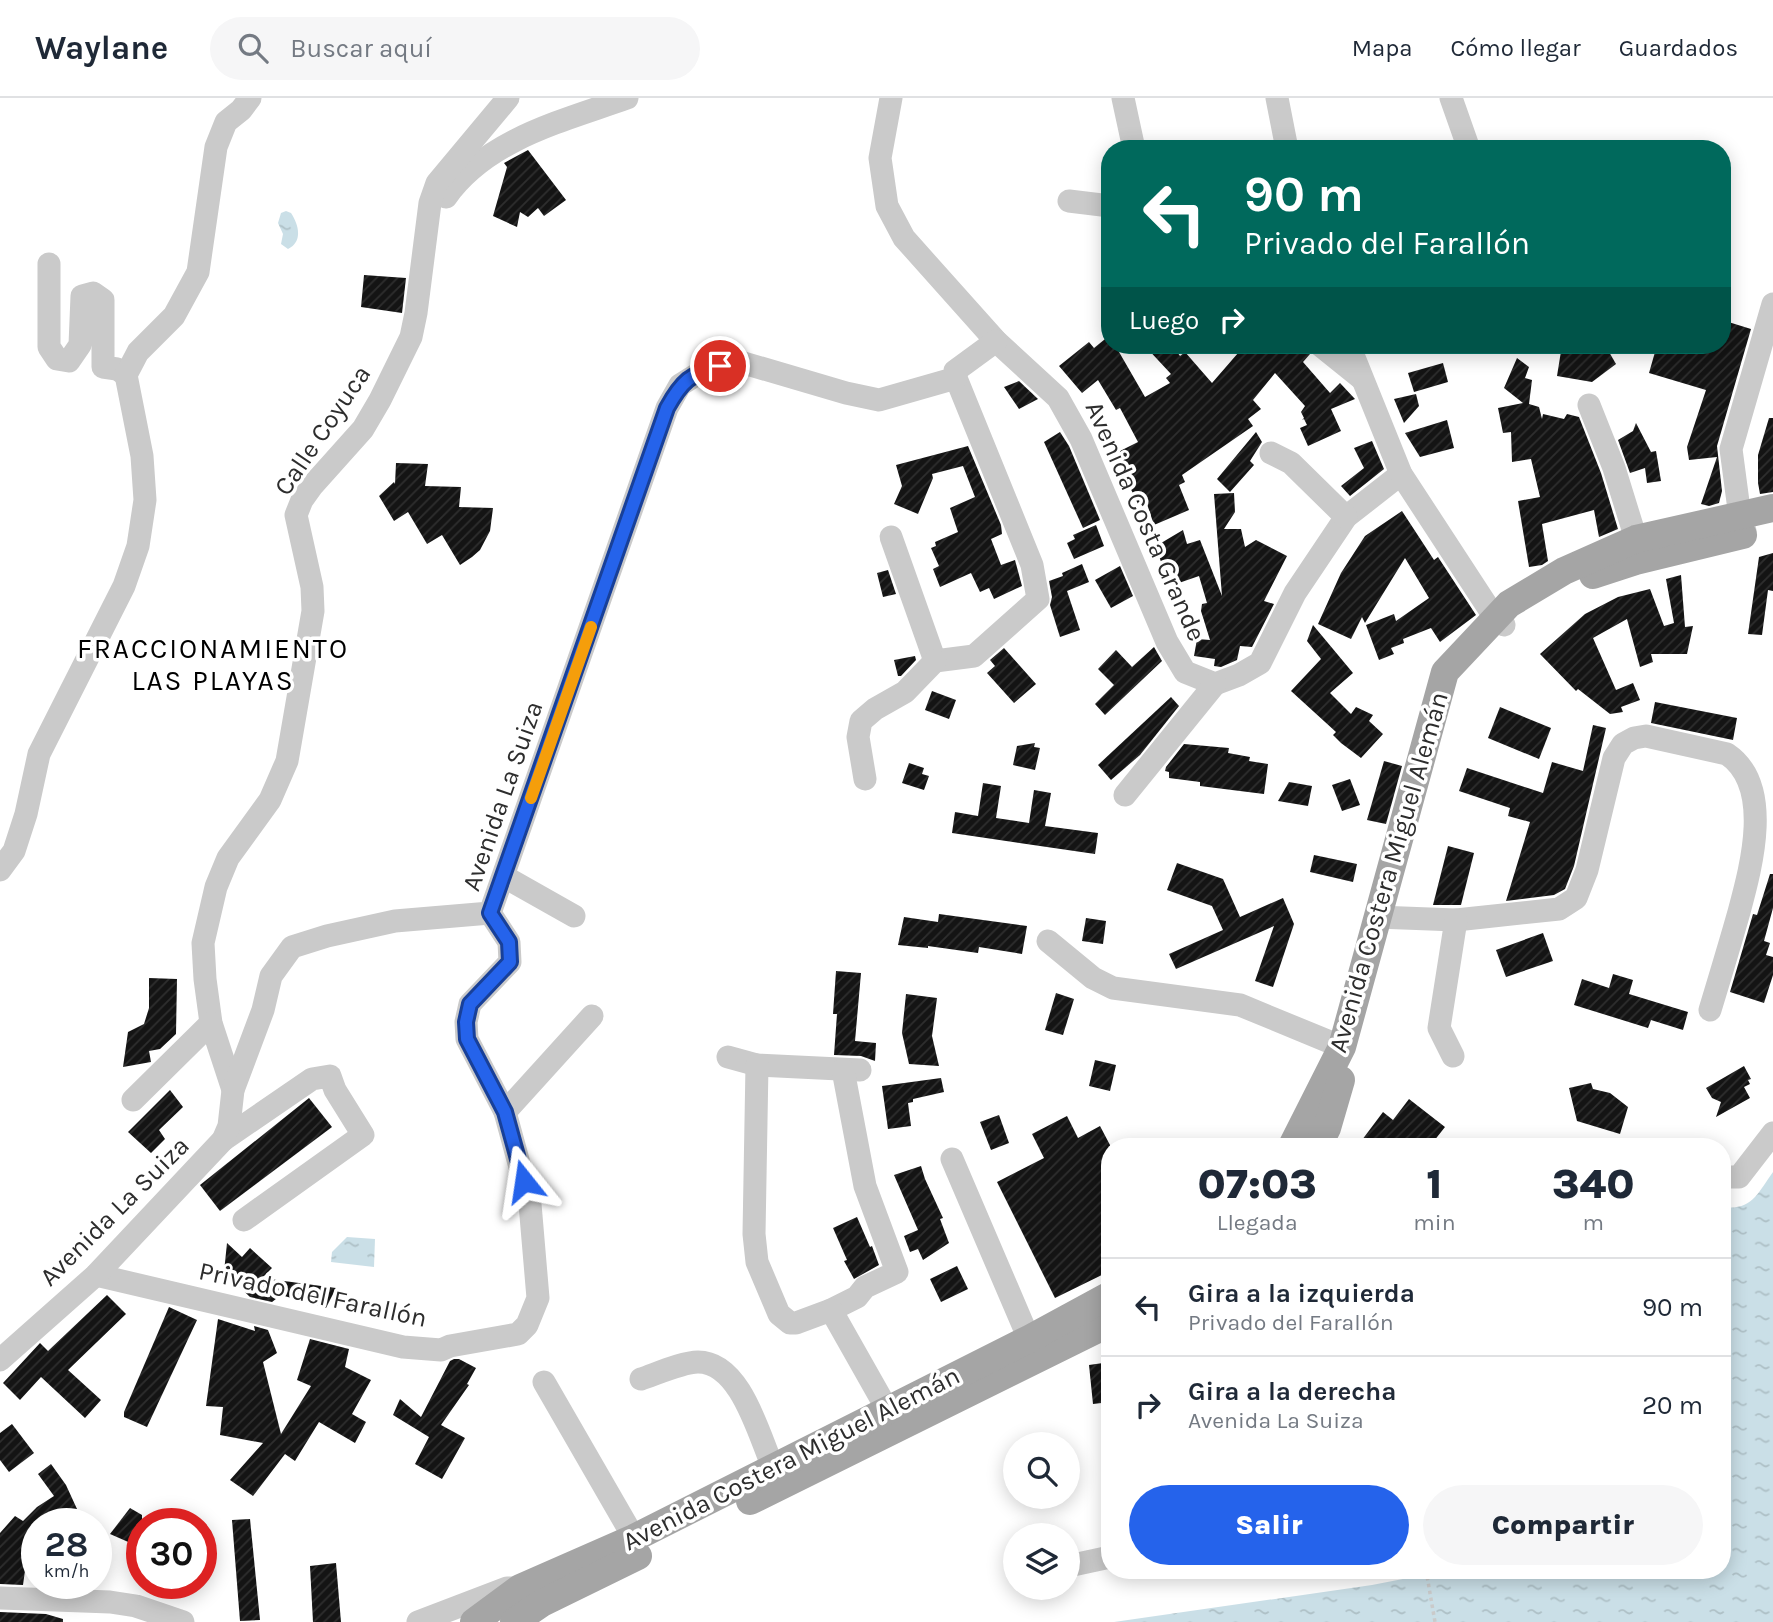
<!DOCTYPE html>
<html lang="es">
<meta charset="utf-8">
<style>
:root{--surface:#fff;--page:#f6f6f7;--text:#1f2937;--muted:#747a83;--line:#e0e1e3;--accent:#2563eb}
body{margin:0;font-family:Karla,sans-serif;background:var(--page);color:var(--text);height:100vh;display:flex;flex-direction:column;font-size:26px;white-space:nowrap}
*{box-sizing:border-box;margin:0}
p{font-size:23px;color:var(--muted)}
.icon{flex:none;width:38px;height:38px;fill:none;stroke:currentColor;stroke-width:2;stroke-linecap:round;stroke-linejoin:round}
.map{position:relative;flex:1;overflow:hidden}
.panel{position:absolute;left:1101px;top:1040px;width:630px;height:441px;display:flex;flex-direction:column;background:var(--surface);border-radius:28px;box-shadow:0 4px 18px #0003}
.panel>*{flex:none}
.guide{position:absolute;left:1101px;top:42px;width:630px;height:214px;border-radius:28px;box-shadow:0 4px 18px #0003;background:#00695c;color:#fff;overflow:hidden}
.controls{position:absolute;left:1003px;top:1334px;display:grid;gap:14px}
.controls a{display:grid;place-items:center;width:77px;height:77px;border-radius:50%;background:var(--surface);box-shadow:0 4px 18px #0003;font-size:35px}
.speed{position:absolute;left:21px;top:1410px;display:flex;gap:14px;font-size:35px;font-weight:700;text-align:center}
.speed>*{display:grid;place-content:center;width:91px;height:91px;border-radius:50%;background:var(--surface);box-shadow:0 4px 18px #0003;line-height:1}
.speed small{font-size:18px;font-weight:400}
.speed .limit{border:10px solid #d22;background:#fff;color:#111}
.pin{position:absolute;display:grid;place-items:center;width:60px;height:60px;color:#fff;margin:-30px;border:4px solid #fff;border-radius:50%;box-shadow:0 2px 7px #0007}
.me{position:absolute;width:77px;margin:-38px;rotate:345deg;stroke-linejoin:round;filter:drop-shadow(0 0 5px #0008)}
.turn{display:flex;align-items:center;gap:24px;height:147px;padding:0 28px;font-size:32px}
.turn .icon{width:91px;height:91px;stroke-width:2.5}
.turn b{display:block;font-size:49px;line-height:60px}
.then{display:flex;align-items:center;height:66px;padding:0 28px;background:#0003;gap:14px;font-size:26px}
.eta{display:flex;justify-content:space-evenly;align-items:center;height:119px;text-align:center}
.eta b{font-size:42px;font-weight:800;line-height:49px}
.button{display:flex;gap:14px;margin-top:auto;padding:14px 28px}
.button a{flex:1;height:80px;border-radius:42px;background:var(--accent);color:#fff;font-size:28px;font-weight:800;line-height:80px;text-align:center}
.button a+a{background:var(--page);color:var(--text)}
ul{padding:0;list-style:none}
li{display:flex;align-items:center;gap:21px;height:98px;padding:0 28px;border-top:2px solid var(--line)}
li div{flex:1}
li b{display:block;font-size:26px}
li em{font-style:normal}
header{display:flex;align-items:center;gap:42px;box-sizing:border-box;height:98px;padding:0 35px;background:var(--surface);border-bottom:2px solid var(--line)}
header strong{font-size:33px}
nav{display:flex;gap:38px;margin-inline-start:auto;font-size:24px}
.search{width:490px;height:63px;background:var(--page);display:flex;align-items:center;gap:18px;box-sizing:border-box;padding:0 24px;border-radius:38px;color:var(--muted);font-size:26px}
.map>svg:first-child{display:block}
</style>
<header>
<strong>Waylane</strong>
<div class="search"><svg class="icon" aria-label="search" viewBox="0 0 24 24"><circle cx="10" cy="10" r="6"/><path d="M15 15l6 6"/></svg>Buscar aquí</div>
<nav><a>Mapa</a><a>Cómo llegar</a><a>Guardados</a></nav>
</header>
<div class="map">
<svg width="1773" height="1524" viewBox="0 0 1773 1524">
<defs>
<pattern id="water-ripples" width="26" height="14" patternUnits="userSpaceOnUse" patternTransform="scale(1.75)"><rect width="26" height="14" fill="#cadfe7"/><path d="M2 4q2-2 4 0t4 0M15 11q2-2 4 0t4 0" fill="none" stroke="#aec0c6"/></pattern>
<pattern id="building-hatch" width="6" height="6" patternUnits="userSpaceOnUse" patternTransform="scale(1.75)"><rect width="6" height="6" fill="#141414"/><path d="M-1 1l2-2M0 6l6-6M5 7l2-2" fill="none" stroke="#2e2e2e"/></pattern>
</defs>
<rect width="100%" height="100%" fill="#fff"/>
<g fill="url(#water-ripples)">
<path d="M286,113l5,2c8,12 12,29 -3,36l-7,-5 2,-10 -5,-11 3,-10z"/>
<path d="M1773,1074v450h-659l258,-37 36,-7 22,-8h292v-363c30,4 35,-13 51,-35z"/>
<polygon points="347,1139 375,1141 374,1169 331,1164 332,1154"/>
</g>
<g fill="url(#building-hatch)">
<polygon points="528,52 566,102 544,118 538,110 528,119 520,114 517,129 493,118 507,69 504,65"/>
<polygon points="364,177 406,180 402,215 361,209"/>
<polygon points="1722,222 1751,231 1717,348 1722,393 1719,405 1709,408 1701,406 1717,359 1689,362 1687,349 1706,292 1649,275 1657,247 1722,247"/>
<polygon points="1110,237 1110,247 1115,247 1145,299 1170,285 1166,280 1171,276 1144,247 1172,247 1180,258 1185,254 1212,285 1245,247 1303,247 1310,256 1303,264 1330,295 1340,285 1355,301 1331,311 1341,333 1308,348 1300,330 1307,327 1304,321 1302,322 1304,320 1301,314 1305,308 1275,275 1253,302 1261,311 1248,321 1253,328 1182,377 1185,384 1179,387 1189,412 1154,427 1146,403 1138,406 1114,356 1138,344 1120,310 1116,312 1098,282 1082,295 1059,268 1089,244 1094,250"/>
<polygon points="1562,247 1605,247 1616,266 1592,284 1557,278"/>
<polygon points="1517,260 1529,269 1525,280 1532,282 1529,306 1539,309 1542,321 1543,316 1564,321 1567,316 1579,319 1601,375 1618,431 1599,439 1594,412 1542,426 1548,463 1542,467 1529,469 1518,403 1540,399 1531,361 1512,364 1511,334 1503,335 1498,310 1523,305 1504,290"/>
<polygon points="1443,265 1448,284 1414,294 1408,275"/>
<polygon points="1019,283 1038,301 1019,311 1004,289"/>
<polygon points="1416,296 1419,308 1404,325 1394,301"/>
<polygon points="1769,320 1773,320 1773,394 1760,396 1758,385 1758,357"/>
<polygon points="1447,322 1454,350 1420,359 1405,335"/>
<polygon points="1636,325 1651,354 1656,353 1661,383 1647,385 1645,370 1630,375 1618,342 1633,333"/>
<polygon points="1060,334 1069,348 1100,422 1083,430 1044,344"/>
<polygon points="1256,334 1262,344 1250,363 1254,367 1230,394 1217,381"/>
<polygon points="1372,343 1384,371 1350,398 1341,388 1364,370 1354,350"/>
<polygon points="968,348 1001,427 1002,436 991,441 1001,467 1015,462 1022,488 994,501 989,490 980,494 971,475 940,489 933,471 939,468 931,450 936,448 935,444 958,434 950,410 975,399 963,368 932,376 933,380 918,416 894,406 902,388 896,367"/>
<polygon points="396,365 428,366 425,388 461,389 459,409 493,410 490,433 480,452 472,459 460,467 442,437 427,446 408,414 394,423 379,398 394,384 395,386"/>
<polygon points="1234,395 1235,414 1224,431 1241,431 1245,449 1256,442 1287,458 1264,503 1274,506 1252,549 1240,548 1237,562 1221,569 1214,568 1215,561 1194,558 1197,541 1210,542 1201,513 1202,506 1207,505 1199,478 1173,487 1165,463 1161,464 1156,448 1183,432 1187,446 1200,442 1222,498 1214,396"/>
<polygon points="1402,413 1434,462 1438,459 1476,517 1440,544 1431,530 1403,541 1404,545 1391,550 1394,556 1379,562 1366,527 1394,516 1396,523 1429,500 1405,460 1365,525 1362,519 1351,541 1318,526 1341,475 1365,438"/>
<polygon points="1096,427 1104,448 1074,461 1067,445 1075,441 1073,437"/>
<polygon points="1773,455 1773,493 1768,492 1762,537 1748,536 1759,459"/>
<polygon points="1082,466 1089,484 1067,493 1080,532 1060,539 1050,507 1052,499 1049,483 1063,478 1062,475"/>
<polygon points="1120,468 1133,498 1111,510 1095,482"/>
<polygon points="888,472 896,496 883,499 877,475"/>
<polygon points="1681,477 1685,529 1693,528 1687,556 1651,556 1653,564 1640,569 1627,521 1593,540 1616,592 1633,585 1640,602 1621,609 1623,614 1610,616 1578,591 1576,593 1540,556 1585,516 1618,499 1650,491 1664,528 1674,525 1666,481"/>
<polygon points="1313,527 1353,575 1330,595 1351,616 1356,609 1373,617 1369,623 1383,636 1361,660 1341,645 1333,637 1336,634 1291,593 1321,561 1307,543"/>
<polygon points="1154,549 1162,563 1105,617 1095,606 1114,587 1098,571 1116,552 1132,569"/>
<polygon points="1004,550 1036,586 1014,605 987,575 995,568 990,562"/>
<polygon points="915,558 916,562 901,578 898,578 894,562"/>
<polygon points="932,593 956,602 949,621 925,612"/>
<polygon points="1171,599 1179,608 1140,657 1111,682 1098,667"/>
<polygon points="1655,604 1737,620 1733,642 1651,625"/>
<polygon points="1500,609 1551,630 1539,661 1488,640"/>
<polygon points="1593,627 1606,630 1574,768 1565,791 1554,797 1506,803 1530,724 1508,718 1510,710 1459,693 1467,670 1543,695 1552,664 1583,673"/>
<polygon points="1035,645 1034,649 1040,650 1035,672 1013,667 1017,648"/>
<polygon points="1184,646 1229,650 1228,655 1250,659 1249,663 1268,666 1264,696 1200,688 1200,684 1169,680 1169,674 1165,673 1166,669"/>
<polygon points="1384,663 1402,668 1386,726 1367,722"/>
<polygon points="909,665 924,670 922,676 929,678 924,692 902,685"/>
<polygon points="1350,681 1360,707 1342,713 1332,687"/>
<polygon points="1289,684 1312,688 1308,708 1278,703"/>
<polygon points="983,685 1001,688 996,720 1029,725 1034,692 1051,695 1045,728 1098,735 1095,756 952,735 955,714 978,718"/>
<polygon points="1448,748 1474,755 1461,807 1433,807"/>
<polygon points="1314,757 1357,766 1353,784 1310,774"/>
<polygon points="1177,765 1223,781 1240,819 1283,800 1294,826 1273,889 1255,883 1274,828 1176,871 1169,856 1223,832 1212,808 1167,792"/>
<polygon points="1770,776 1773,776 1773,810 1764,843 1770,845 1766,857 1773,859 1773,877 1764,905 1730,894 1753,816 1757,817"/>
<polygon points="939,816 1027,828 1022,856 979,849 978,855 928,848 928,850 898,847 904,819 938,824"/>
<polygon points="1086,820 1106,823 1103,846 1082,843"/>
<polygon points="1543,835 1553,863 1506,879 1496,852"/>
<polygon points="836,873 861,875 855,943 876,945 875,963 861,958 834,957 837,916 833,916"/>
<polygon points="1613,876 1633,882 1629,896 1688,914 1683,932 1651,922 1648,930 1574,907 1582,881 1609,890"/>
<polygon points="149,880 177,881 176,936 160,951 149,953 151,964 123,969 128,934 144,926 149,910"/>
<polygon points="1056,895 1074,901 1063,937 1045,932"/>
<polygon points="906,896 937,900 932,938 939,968 909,966 902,935"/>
<polygon points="1095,962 1116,967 1110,993 1089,988"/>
<polygon points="1744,968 1751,981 1748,982 1750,986 1744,989 1750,1000 1716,1019 1721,1004 1712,1000 1706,990"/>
<polygon points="941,980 944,994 913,1001 913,1004 908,1005 911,1028 888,1031 882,988"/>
<polygon points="1591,985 1593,991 1610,995 1628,1009 1620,1036 1577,1023 1569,990"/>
<polygon points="170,992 183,1009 159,1032 165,1041 151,1055 128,1034"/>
<polygon points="309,1000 332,1029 220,1113 200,1087"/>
<polygon points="1409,1001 1445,1029 1430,1048 1371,1048 1362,1042 1383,1014 1393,1022"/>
<polygon points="999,1017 1009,1045 991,1052 980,1024"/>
<polygon points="1067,1018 1078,1040 1100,1028 1110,1047 1110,1173 1055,1200 997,1084 1044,1060 1032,1036"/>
<polygon points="921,1068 925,1081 943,1120 940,1121 949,1145 923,1162 918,1151 910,1154 904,1138 918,1132 894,1077"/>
<polygon points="857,1119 870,1149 872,1148 879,1167 854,1181 844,1163 847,1162 833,1130"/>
<polygon points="227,1145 242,1159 250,1150 272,1170 262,1180 336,1190 326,1210 281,1197 272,1204 250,1199 224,1174"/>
<polygon points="957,1168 968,1191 941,1204 930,1181"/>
<polygon points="107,1197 126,1216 68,1272 101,1302 85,1320 41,1279 20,1302 3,1285 40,1245 48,1253"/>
<polygon points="169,1209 197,1222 147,1329 124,1319 124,1314"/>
<polygon points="218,1221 255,1233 254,1228 268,1232 277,1255 263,1264 281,1336 311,1288 297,1282 310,1241 349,1251 345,1269 371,1282 352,1316 366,1324 355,1345 319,1324 295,1363 285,1356 253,1398 230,1382 263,1345 220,1337 223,1309 206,1308"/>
<polygon points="454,1261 459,1261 476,1270 467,1286 469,1287 441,1327 465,1340 442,1381 415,1366 429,1339 393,1317 400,1301 421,1319 450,1263"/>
<polygon points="1110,1264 1110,1304 1093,1306 1089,1267"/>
<polygon points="12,1326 34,1355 9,1374 0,1362 0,1335"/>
<polygon points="51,1366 66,1387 77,1411 67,1412 47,1426 37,1426 37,1436 28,1451 23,1487 0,1486 0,1435 15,1418 23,1423 37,1409 54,1398 38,1376"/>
<polygon points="130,1410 142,1417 142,1450 110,1436"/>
<polygon points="250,1421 260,1522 240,1523 232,1422"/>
<polygon points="336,1465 341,1524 313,1524 310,1468"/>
<polygon points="0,1514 46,1516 63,1521 63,1524 0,1524"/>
</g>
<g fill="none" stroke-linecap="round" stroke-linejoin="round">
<polyline stroke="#cacaca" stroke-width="3.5" stroke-dasharray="3.5 3.5" stroke-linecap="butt" points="1426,1472 1435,1524"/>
<g stroke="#cacaca" stroke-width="23">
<polyline points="891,0 880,60 887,108 904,140 996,243 1058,300 1081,341 1167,544 1185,574 1215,586 1239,577 1260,565 1295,495 1346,419 1401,376"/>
<polyline points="1123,0 1134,51"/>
<polyline points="1277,0 1287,51"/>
<polyline points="1451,0 1469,51"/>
<path d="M446,99c41,-58 117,-76 181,-99"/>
<polyline points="1069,103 1110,108"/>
<polyline points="49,166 49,249 57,261 69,263 80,247 82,198 93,195 103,202 103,269 117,271 126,277"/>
<polyline points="1320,247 1361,280"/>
<polyline points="1349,247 1401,376 1495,520 1504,527"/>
<polyline points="1589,307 1614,370 1636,441"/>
<polyline points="1271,355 1291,365 1346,419"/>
<polyline points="1745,433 1740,419 1731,351 1773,206"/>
<polyline points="891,439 935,563"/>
<polyline points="935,563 974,558 1038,501 1032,467 956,280"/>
<polyline points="865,681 858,639 861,623 875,611 905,594 935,563"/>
<polyline points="1125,697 1215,586"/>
<polyline points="0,772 14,753 26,716 39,656 124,488 138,448 145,402 142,358 126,277 138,254 174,218 198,174 216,49 226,24 241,12 250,0"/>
<polyline points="505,779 574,818"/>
<path d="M1377,819l79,3 103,-11 17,-11 11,-28 27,-112 9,-14 11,-6 12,-2 81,18c46,31 25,110 12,158 -9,32 -19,65 -29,98"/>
<polyline points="1048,843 1093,880 1113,890 1240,907 1342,949"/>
<polyline points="1453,958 1439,930 1456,822"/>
<polyline points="728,959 757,967 860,972"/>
<polyline points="757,967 754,1136 757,1164 779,1216 790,1225 796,1225 831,1212 857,1199 865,1189 897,1174 865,1088 843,972"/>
<polyline points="233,992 211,925 205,881 203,845 216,789 228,760 270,702 287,663 313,513 312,489 296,417 302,402 312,388 363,331 380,302 411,239 416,215 430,105 437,85 508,0"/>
<polyline points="133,1002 211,925"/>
<polyline points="505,1014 592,918"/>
<polyline points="223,1042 312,981 330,978 335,992 363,1037 244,1122"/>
<polyline points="952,1061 1029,1241"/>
<polyline points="1722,1079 1739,1079 1773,1035"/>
<polyline points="96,1177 403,1249 441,1252 450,1248 518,1236 527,1227 538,1200 530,1106 505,1014 467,941 466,924 470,906 510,864 509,844 490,815"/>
<polyline points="831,1212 887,1311"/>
<polyline points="0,1262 96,1177 223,1042 229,1028 233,992 263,912 271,878 292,849 327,838 395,823 490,815 667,310 680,287 704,272 737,263 846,295 879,302 956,280 955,273 996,243"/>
<path d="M641,1281c15,-5 42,-17 57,-17 43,0 61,74 75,105"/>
<polyline points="544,1284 634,1440"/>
<polyline points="1073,1467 1110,1459"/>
<polyline points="0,1500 110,1504 136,1508 183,1524"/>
<polyline points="418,1524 507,1490 513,1490"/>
</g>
<g stroke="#a5a5a5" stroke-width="28">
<polyline points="1593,477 1636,463 1743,437"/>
<polyline points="1292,1048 1342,949 1445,574 1509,506 1564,473 1636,441 1773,410"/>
<polyline points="1318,1048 1327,1030 1341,982"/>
<polyline points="750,1403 1110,1225"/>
<polyline points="474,1524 520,1490 634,1440 1029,1241 1110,1197"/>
<polyline points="514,1524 542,1505 638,1458"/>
</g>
</g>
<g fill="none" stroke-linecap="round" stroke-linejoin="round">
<defs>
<path id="route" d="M524,1083l-19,-69 -38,-73 -1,-17 4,-18 40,-42 -1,-20 -19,-29 177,-505c15,-27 23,-34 53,-42"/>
</defs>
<use href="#route" stroke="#184099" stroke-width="18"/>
<use href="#route" stroke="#2563eb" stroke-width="12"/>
<polyline stroke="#f59e0b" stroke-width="12" points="531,700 591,529"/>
</g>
<g text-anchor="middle" stroke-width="7" stroke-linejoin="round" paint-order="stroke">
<g font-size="26" fill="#2d2d2d" stroke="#fff">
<text transform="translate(322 332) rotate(-56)" y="9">Calle Coyuca</text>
<text transform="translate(1146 423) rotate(66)" y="9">Avenida Costa Grande</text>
<text transform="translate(502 698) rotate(-71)" y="9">Avenida La Suiza</text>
<text transform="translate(1388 774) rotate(-74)" y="9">Avenida Costera Miguel Alemán</text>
<text transform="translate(114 1113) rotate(-45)" y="9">Avenida La Suiza</text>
<text transform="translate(313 1196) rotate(12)" y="9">Privado del Farallón</text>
<text transform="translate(791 1360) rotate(-27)" y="9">Avenida Costera Miguel Alemán</text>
</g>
<g font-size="28" letter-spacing="2" fill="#000" stroke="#fff">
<text x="213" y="560">FRACCIONAMIENTO<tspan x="213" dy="32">LAS PLAYAS</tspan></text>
</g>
</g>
</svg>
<div class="controls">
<a><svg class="icon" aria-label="search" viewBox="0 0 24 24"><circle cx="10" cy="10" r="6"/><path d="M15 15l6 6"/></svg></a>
<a><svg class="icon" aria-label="layers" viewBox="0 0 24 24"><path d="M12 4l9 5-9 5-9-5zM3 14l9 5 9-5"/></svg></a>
</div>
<div class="speed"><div>28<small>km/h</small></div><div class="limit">30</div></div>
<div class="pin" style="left:720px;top:268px;background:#d93025"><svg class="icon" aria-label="arrive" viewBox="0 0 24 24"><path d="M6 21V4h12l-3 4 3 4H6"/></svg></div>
<svg class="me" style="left:524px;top:1083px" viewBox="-20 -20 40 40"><path d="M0-17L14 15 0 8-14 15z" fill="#2563eb" stroke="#fff" stroke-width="4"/></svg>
<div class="guide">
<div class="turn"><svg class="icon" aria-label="left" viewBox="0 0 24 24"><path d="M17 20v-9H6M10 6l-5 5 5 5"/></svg><div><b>90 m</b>Privado del Farallón</div></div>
<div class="then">Luego<svg class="icon" aria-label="right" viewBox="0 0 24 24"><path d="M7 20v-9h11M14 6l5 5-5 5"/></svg></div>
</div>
<section class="panel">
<div class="eta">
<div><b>07:03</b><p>Llegada</p></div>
<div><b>1</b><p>min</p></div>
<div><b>340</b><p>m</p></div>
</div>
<ul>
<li><svg class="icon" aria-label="left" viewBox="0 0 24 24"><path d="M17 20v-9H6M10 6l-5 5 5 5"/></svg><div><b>Gira a la izquierda</b><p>Privado del Farallón</p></div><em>90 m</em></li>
<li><svg class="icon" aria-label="right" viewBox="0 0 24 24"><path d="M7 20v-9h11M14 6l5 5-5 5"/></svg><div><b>Gira a la derecha</b><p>Avenida La Suiza</p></div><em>20 m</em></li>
</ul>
<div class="button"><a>Salir</a><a>Compartir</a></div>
</section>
</div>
